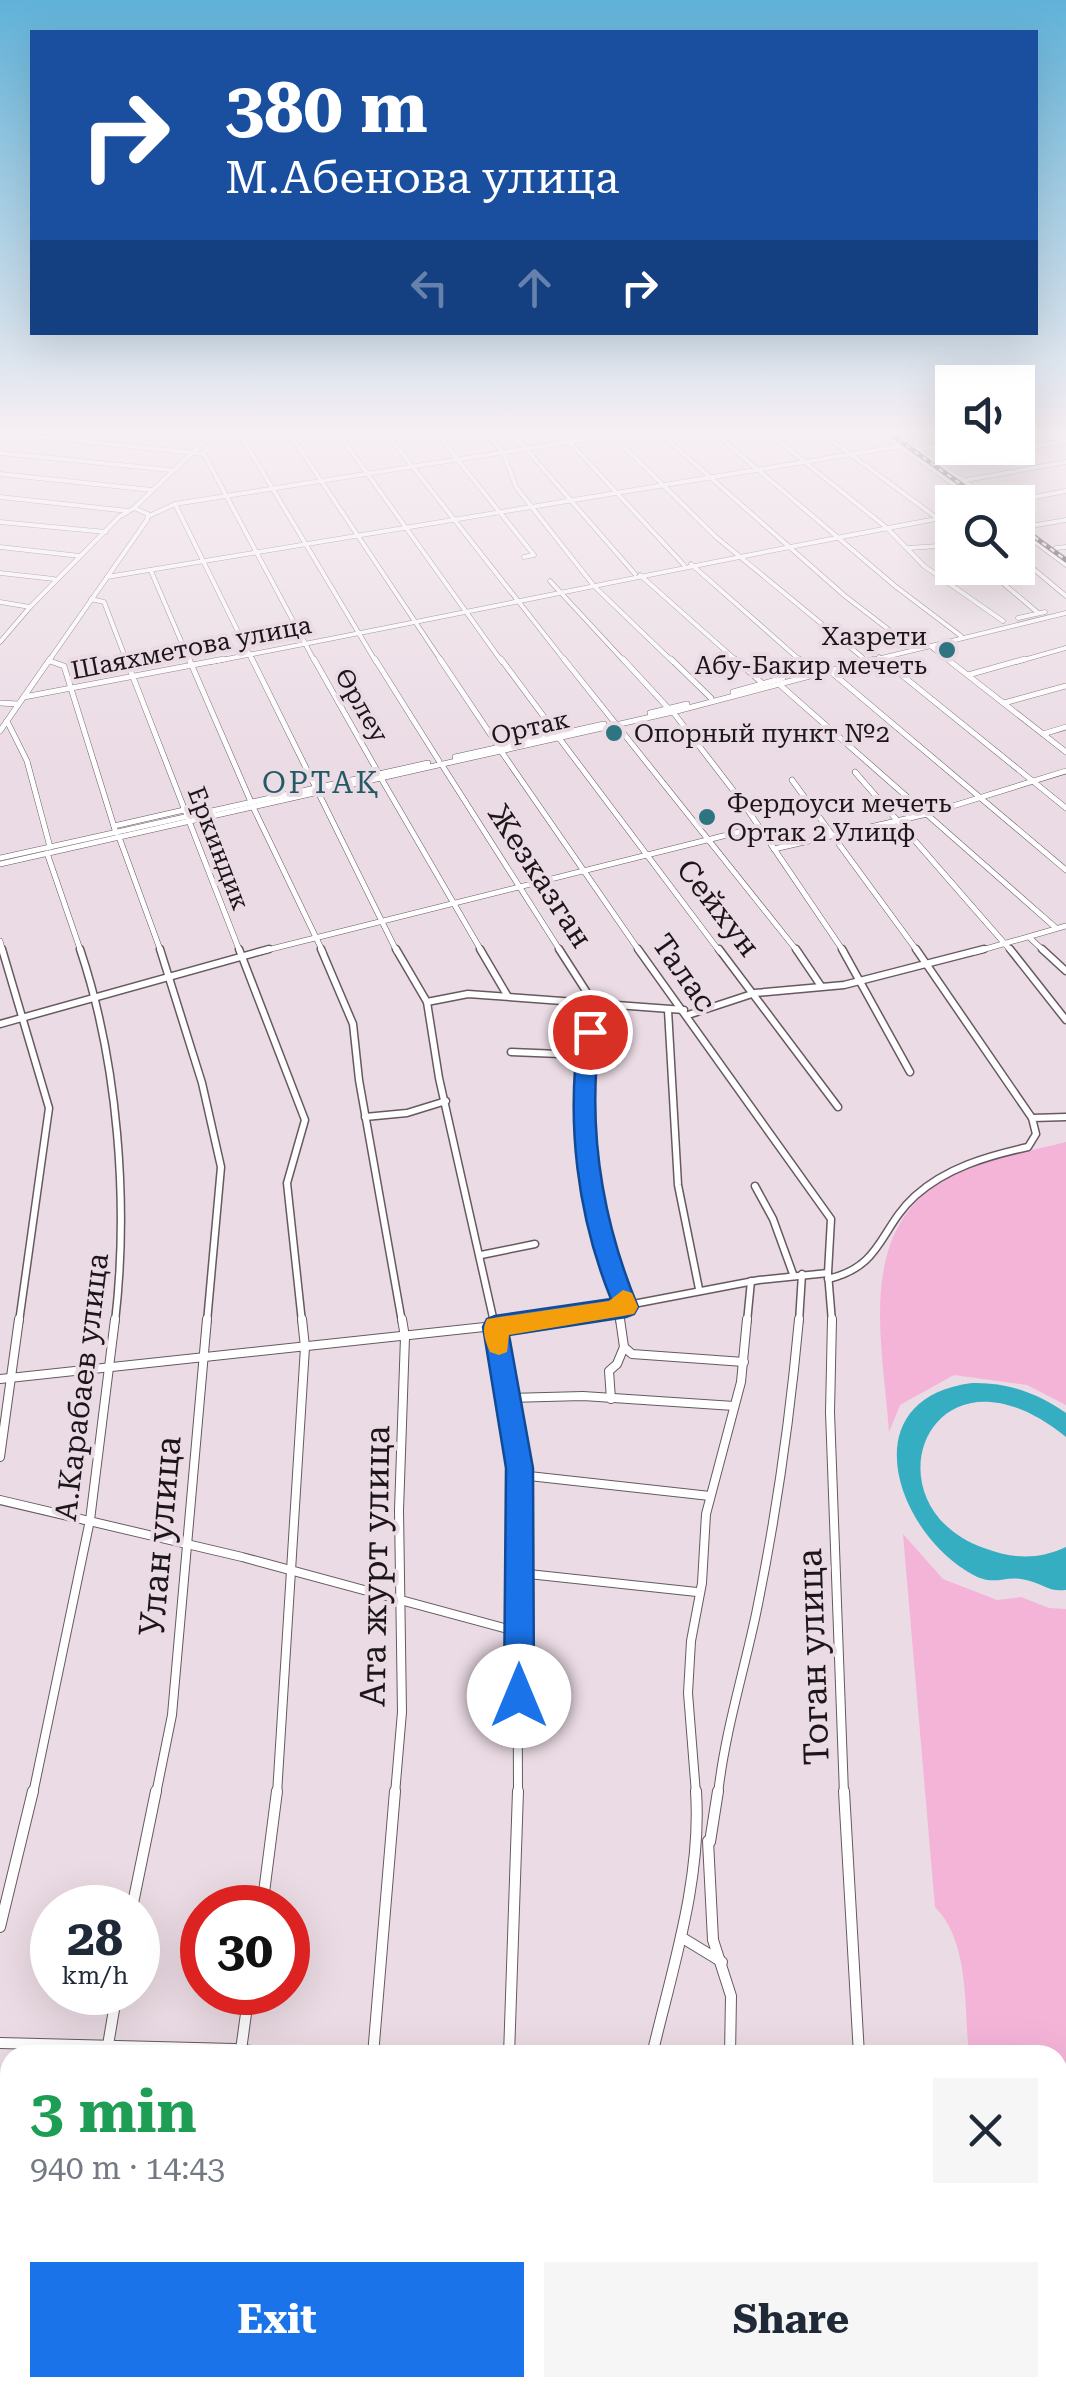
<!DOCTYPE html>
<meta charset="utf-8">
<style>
:root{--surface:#fff;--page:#f6f6f7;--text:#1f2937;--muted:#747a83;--accent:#1a73e8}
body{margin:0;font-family:"Roboto Serif",serif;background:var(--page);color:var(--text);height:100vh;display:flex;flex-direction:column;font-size:38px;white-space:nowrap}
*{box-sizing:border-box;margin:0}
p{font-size:32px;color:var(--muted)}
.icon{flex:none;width:55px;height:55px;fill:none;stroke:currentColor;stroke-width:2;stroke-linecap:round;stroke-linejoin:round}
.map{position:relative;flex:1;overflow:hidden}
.details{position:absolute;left:0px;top:2045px;width:1068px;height:352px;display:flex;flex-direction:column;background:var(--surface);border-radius:30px 30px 0 0;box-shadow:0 10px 40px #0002}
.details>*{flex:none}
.guide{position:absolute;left:30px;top:30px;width:1008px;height:305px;border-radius:0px;box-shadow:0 10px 40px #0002;background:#1a4fa0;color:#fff;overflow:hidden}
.tools{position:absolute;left:935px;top:365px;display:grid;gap:20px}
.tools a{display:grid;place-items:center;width:100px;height:100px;border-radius:0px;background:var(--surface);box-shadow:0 10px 40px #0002;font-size:50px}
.speed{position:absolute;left:30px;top:1885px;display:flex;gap:20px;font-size:50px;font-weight:700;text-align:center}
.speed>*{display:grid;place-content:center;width:130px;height:130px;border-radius:50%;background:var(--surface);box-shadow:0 10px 40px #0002;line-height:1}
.speed small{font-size:25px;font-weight:400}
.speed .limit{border:15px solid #d22;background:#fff;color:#111}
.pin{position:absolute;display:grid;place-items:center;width:85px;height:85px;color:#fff;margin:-42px;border:5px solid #fff;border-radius:50%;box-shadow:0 2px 10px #0007}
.me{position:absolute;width:110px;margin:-55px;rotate:0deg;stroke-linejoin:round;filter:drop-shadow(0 0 8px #0008)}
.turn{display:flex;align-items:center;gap:35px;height:210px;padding:0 30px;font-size:45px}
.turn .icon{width:130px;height:130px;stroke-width:2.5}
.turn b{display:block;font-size:70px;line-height:85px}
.lanes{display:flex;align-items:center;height:95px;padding:0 30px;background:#0003;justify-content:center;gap:50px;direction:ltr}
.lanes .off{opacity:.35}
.round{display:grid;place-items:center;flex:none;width:105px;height:105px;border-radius:0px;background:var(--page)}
.overview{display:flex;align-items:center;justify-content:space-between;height:170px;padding:0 30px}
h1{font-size:60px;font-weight:700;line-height:75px;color:#1e9e55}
.primary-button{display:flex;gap:20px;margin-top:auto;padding:20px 30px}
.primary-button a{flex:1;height:115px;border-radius:0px;background:var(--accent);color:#fff;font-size:40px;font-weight:700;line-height:115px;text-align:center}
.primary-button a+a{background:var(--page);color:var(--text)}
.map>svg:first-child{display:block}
</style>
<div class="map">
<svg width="1066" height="2396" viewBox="0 0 1066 2396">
<rect width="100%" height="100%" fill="#ebdbe4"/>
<g fill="#f4b4d8">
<path d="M1066,1142v263l-39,-20 -73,-10 -54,30 -11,27c-6,-88 -35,-202 58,-254 35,-20 81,-26 119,-36z"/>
<path d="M903,1534l40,45 54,21 24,-3 28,11 17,1v787h-3l-5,-37v-304h-89c-5,-46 1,-113 -34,-148z"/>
</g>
<path fill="#35aec2" d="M972,1383c35,-1 66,10 94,30v24c-136,-110 -204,68 -82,111 29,11 54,12 82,-1v43c-17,2 -21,-5 -36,-9 -28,-9 -34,10 -65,-11 -73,-47 -110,-172 7,-187z"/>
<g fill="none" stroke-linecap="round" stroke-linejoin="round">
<defs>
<g id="minor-far4">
<polyline points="16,434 204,454 315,662"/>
<polyline points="240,434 376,662"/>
<polyline points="290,434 442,662"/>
<polyline points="339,434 502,662"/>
<polyline points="387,434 566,662"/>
<polyline points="437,434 534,555 524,557"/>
<polyline points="486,434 503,452 516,487 594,586 673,662"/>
<polyline points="513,434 635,574"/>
<polyline points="562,434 684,565"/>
<polyline points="661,434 845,596 910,646"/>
<polyline points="716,434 895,586 961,636"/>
<polyline points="770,434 887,528 924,566 1003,621"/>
<polyline points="823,434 937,518"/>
<polyline points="883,434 979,502"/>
<polyline points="894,434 995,502"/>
<polyline points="613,436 716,537 862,657"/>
<polyline points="916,450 952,444"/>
<polyline points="0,453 171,470"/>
<polyline points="936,464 1066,441"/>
<polyline points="0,474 152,490"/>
<polyline points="961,481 1066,462"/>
<polyline points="0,497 128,511"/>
<polyline points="1009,502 1066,491"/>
<polyline points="175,504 253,662"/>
<polyline points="149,516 175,504 620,434"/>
<polyline points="0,522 106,532"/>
<polyline points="1018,522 1025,527 1066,520"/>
<polyline points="1018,529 1066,565"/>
<polyline points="0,547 80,556"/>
<polyline points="909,548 952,545"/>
<polyline points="1056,548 1066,547"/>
<polyline points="1018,556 1066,596"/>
<polyline points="691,564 802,662"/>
<polyline points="985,568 1037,612"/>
<polyline points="151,571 190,662"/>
<polyline points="0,573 54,579"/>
<polyline points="640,575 738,662"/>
<polyline points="107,577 901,446"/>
<polyline points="550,581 625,662"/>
<polyline points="91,599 104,602 127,662"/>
<polyline points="0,602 30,607 0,642"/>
<polyline points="30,607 119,517 134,508 212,434 241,434"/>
<polyline points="1018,618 1045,612"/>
<polyline points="929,645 951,662"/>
<polyline points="879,657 885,662"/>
<polyline points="48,662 147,520 148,514 134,508"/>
<path d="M211,662c247,-47 493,-100 741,-146"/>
<polyline points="865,662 1066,613"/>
<polyline points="1016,662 1066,648"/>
</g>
<g id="minor-far3">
<polyline points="126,659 240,952"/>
<polyline points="189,659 251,802"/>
<polyline points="252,659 316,788"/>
<polyline points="314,659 379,774"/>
<polyline points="375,659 439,761"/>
<polyline points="440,659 499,747"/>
<polyline points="501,659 556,733"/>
<polyline points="564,659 798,952"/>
<polyline points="623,659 669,709"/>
<polyline points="671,659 711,698"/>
<polyline points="735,659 762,683"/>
<polyline points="799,659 812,671"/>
<polyline points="882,659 1066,808"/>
<polyline points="947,659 1066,752"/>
<polyline points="50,661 64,666 116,833"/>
<polyline points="830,671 1066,870"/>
<polyline points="968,675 1025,659"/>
<polyline points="780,685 1056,928"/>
<polyline points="733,692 783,678"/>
<polyline points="24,697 224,659"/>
<polyline points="0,703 18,704"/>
<polyline points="1004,703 1066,686"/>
<polyline points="673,712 743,803 844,952"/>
<polyline points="650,713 687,704"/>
<polyline points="7,721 27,761 50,847"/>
<polyline points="0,731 50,659"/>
<polyline points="1043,734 1066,727"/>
<polyline points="559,738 720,952"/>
<polyline points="501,751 640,952"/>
<polyline points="455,757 604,724"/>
<polyline points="442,765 561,952"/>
<polyline points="855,772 1012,952"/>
<polyline points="381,778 482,952"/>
<polyline points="792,780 918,952"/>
<polyline points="318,792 397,952"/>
<polyline points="253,807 323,952"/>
<polyline points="114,826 184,810"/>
<polyline points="119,837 161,952"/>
<polyline points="774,849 927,814 1066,771"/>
<polyline points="47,853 81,952"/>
<polyline points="0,858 428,763"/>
<polyline points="0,864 673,712 875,659"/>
<polyline points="1030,938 1045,952"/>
<polyline points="0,941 3,952"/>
<polyline points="259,952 759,827"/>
<polyline points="975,952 1066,926"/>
</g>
<g id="minor-far2">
<polyline points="2,949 49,1108 19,1322"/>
<path d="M80,949c38,113 49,254 35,373"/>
<polyline points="160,949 202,1083 221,1167 207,1322"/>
<polyline points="239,949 305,1120 287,1183 302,1322"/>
<polyline points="321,949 353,1024 359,1080 402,1322"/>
<polyline points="396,949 427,1002 439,1078 494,1322"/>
<polyline points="480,949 507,995"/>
<polyline points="559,949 595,1005 584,1055 588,1111 584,1145 588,1179 626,1307"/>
<polyline points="638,949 831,1219 828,1273 832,1322"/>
<polyline points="719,949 838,1107"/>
<polyline points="796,949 821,986"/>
<polyline points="842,949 910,1072"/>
<polyline points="916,949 1032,1118"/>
<polyline points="1010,949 1066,1020"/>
<polyline points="1042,949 1066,971"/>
<polyline points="427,1002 468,994 684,1010"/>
<polyline points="668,1010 678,1185 699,1289"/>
<polyline points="688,1015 755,993 844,985 984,949"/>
<polyline points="0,1024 269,949"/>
<polyline points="511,1052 584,1055"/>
<polyline points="365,1117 407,1113 446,1101"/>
<polyline points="755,1186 773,1219 793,1274"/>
<polyline points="481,1255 535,1244"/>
<path d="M828,1279c55,-13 51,-50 87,-83 31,-28 72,-40 113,-49l8,-13 -4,-16 34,-1"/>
<polyline points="618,1308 620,1322"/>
<polyline points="539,1322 759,1280 828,1273"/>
<polyline points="747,1322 751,1281"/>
<polyline points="799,1322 802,1274"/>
</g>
<g id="minor-far1">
<polyline points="493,1319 517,1444 518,1794"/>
<polyline points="620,1319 624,1347 632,1354 744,1362"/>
<polyline points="832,1319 830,1412 844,1794"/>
<polyline points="0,1379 559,1319"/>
<polyline points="509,1398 583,1396 734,1406"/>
<polyline points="611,1399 609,1371 617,1364 624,1347"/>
<polyline points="0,1457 19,1319"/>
<polyline points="520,1475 710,1496"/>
<polyline points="0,1500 242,1557 519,1632"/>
<polyline points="519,1573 697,1592"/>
<polyline points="33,1794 90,1520 115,1319"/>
<polyline points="156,1794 172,1715 207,1319"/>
<polyline points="277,1794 305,1347 302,1319"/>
<polyline points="395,1794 402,1712 399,1510 405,1337 402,1319"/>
<polyline points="696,1794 688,1693 691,1641 702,1583 706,1514 741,1382 747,1319"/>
<path d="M718,1794c7,-62 25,-119 38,-180 20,-97 34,-196 43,-295"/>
</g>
<g id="minor">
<polyline points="844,1791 859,2055"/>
<polyline points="708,1841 713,1940 731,1996 730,2055"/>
<polyline points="710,1842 718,1791"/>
<polyline points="132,1908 156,1791"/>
<polyline points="262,1908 277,1791"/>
<polyline points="0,1927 33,1791"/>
<polyline points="681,1937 722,1962"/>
<polyline points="0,2043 234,2049 288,2055"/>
<polyline points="108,2045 117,1992"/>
<polyline points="241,2050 249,1992"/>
<polyline points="373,2055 395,1791"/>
<polyline points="509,2055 518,1791"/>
<path d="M652,2055c20,-86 50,-175 44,-264"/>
<polyline points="0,2211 10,2212"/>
<polyline points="497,2388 497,2396"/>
<polyline points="657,2388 658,2396"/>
<polyline points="876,2388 876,2396"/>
<polyline points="1052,2388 1053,2396"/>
<polyline points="234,2396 235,2388"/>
</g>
</defs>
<use href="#minor-far4" stroke="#675961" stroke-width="5"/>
<use href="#minor-far3" stroke="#675961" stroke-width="6"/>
<use href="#minor-far2" stroke="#675961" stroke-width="9"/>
<use href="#minor-far1" stroke="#675961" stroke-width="10"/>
<use href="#minor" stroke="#675961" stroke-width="12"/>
<use href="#minor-far4" stroke="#fff" stroke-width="4"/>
<use href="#minor-far3" stroke="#fff" stroke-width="5"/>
<use href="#minor-far2" stroke="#fff" stroke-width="6"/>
<use href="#minor-far1" stroke="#fff" stroke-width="8"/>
<use href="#minor" stroke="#fff" stroke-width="10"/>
<defs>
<g id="rail">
<polyline points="890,434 986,502"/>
<polyline points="1018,525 1066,560"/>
</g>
</defs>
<use href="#rail" stroke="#322b2f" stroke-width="5"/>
<use href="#rail" stroke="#ebdbe4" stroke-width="2.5" stroke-dasharray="5" stroke-linecap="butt"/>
</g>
<linearGradient id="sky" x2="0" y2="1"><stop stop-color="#60b2d9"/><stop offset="0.56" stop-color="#f6eff3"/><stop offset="1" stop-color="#f6eff3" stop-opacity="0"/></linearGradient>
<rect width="1066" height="769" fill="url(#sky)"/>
<path fill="#1a73e8" stroke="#114b97" stroke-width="2.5" d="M590,1025l10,7c-13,94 2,188 38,275l-4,7 -8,3 -117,18 24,133 1,228 -4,11 -11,4 -10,-4 -5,-11 2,-228 -23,-141 4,-8 8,-3 116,-17c-34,-84 -45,-177 -32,-267z"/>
<path fill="#f59e0b" d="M623,1290l9,3 6,14 -4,7 -125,21 -2,17 -8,3 -9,-3c-5,-11 -9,-22 -3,-33l122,-18z"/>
<g fill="#2e7581" stroke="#ebdbe4" stroke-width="4">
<circle cx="947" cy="650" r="10"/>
<circle cx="614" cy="733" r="10"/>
<circle cx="707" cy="817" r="10"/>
</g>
<g text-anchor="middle" stroke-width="8" stroke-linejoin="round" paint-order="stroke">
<g font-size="25" fill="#1c1619" stroke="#ebdbe4" text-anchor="start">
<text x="927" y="645" text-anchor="end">Хазрети<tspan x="927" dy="29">Абу-Бакир мечеть</tspan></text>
<text x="634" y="742">Опорный пункт №2</text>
<text x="727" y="812">Фердоуси мечеть<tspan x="727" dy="29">Ортак 2 Улицф</tspan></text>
</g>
<g font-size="25" fill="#1c1619" stroke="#ebdbe4">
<text transform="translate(191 647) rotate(-11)" y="9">Шаяхметова улица</text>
<text transform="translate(362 705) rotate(60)" y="9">Өрлеу</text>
<text transform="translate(530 727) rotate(-13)" y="9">Ортак</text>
<text transform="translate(219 848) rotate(69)" y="9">Еркиндик</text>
</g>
<g font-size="30" letter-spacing="2.5" fill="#235b65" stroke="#ebdbe4">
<text x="321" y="793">ОРТАҚ</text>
</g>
<g font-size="30" fill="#1c1619" stroke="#ebdbe4">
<text transform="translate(540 876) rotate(57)" y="10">Жезказган</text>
<text transform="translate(718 908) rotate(52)" y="10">Сейхун</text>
<text transform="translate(684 973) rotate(55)" y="10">Талас</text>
<text transform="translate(82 1387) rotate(-83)" y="10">А.Карабаев улица</text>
</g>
<g font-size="35" fill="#1c1619" stroke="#ebdbe4">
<text transform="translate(160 1536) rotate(-85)" y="12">Улан улица</text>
<text transform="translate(375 1566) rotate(-89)" y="12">Ата журт улица</text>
<text transform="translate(813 1657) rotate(-92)" y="12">Тоган улица</text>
</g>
</g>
</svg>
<div class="tools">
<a><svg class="icon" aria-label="sound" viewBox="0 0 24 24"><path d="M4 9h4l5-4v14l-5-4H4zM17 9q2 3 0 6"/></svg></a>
<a><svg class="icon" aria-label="search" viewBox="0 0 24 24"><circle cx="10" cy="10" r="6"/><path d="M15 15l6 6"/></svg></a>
</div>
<div class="speed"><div>28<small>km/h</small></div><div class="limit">30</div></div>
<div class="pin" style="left:590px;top:1032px;background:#d93025"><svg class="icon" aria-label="arrive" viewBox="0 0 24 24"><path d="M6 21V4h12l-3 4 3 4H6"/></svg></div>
<svg class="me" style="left:519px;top:1696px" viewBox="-20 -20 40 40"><circle r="19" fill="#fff"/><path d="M0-13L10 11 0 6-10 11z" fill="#1a73e8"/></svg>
<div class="guide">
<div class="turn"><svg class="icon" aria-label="right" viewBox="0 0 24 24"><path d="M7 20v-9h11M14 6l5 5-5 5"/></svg><div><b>380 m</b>М.Абенова улица</div></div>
<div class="lanes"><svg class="icon off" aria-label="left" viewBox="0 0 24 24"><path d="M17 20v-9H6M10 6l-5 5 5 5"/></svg><svg class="icon off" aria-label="ahead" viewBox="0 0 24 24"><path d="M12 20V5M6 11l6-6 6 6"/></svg><svg class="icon" aria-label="right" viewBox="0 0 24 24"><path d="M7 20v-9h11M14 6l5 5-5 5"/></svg></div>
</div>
<section class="details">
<div class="overview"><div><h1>3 min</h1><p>940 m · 14:43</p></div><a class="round"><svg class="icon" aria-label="close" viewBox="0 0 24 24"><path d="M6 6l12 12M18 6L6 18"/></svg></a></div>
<div class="primary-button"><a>Exit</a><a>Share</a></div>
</section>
</div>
